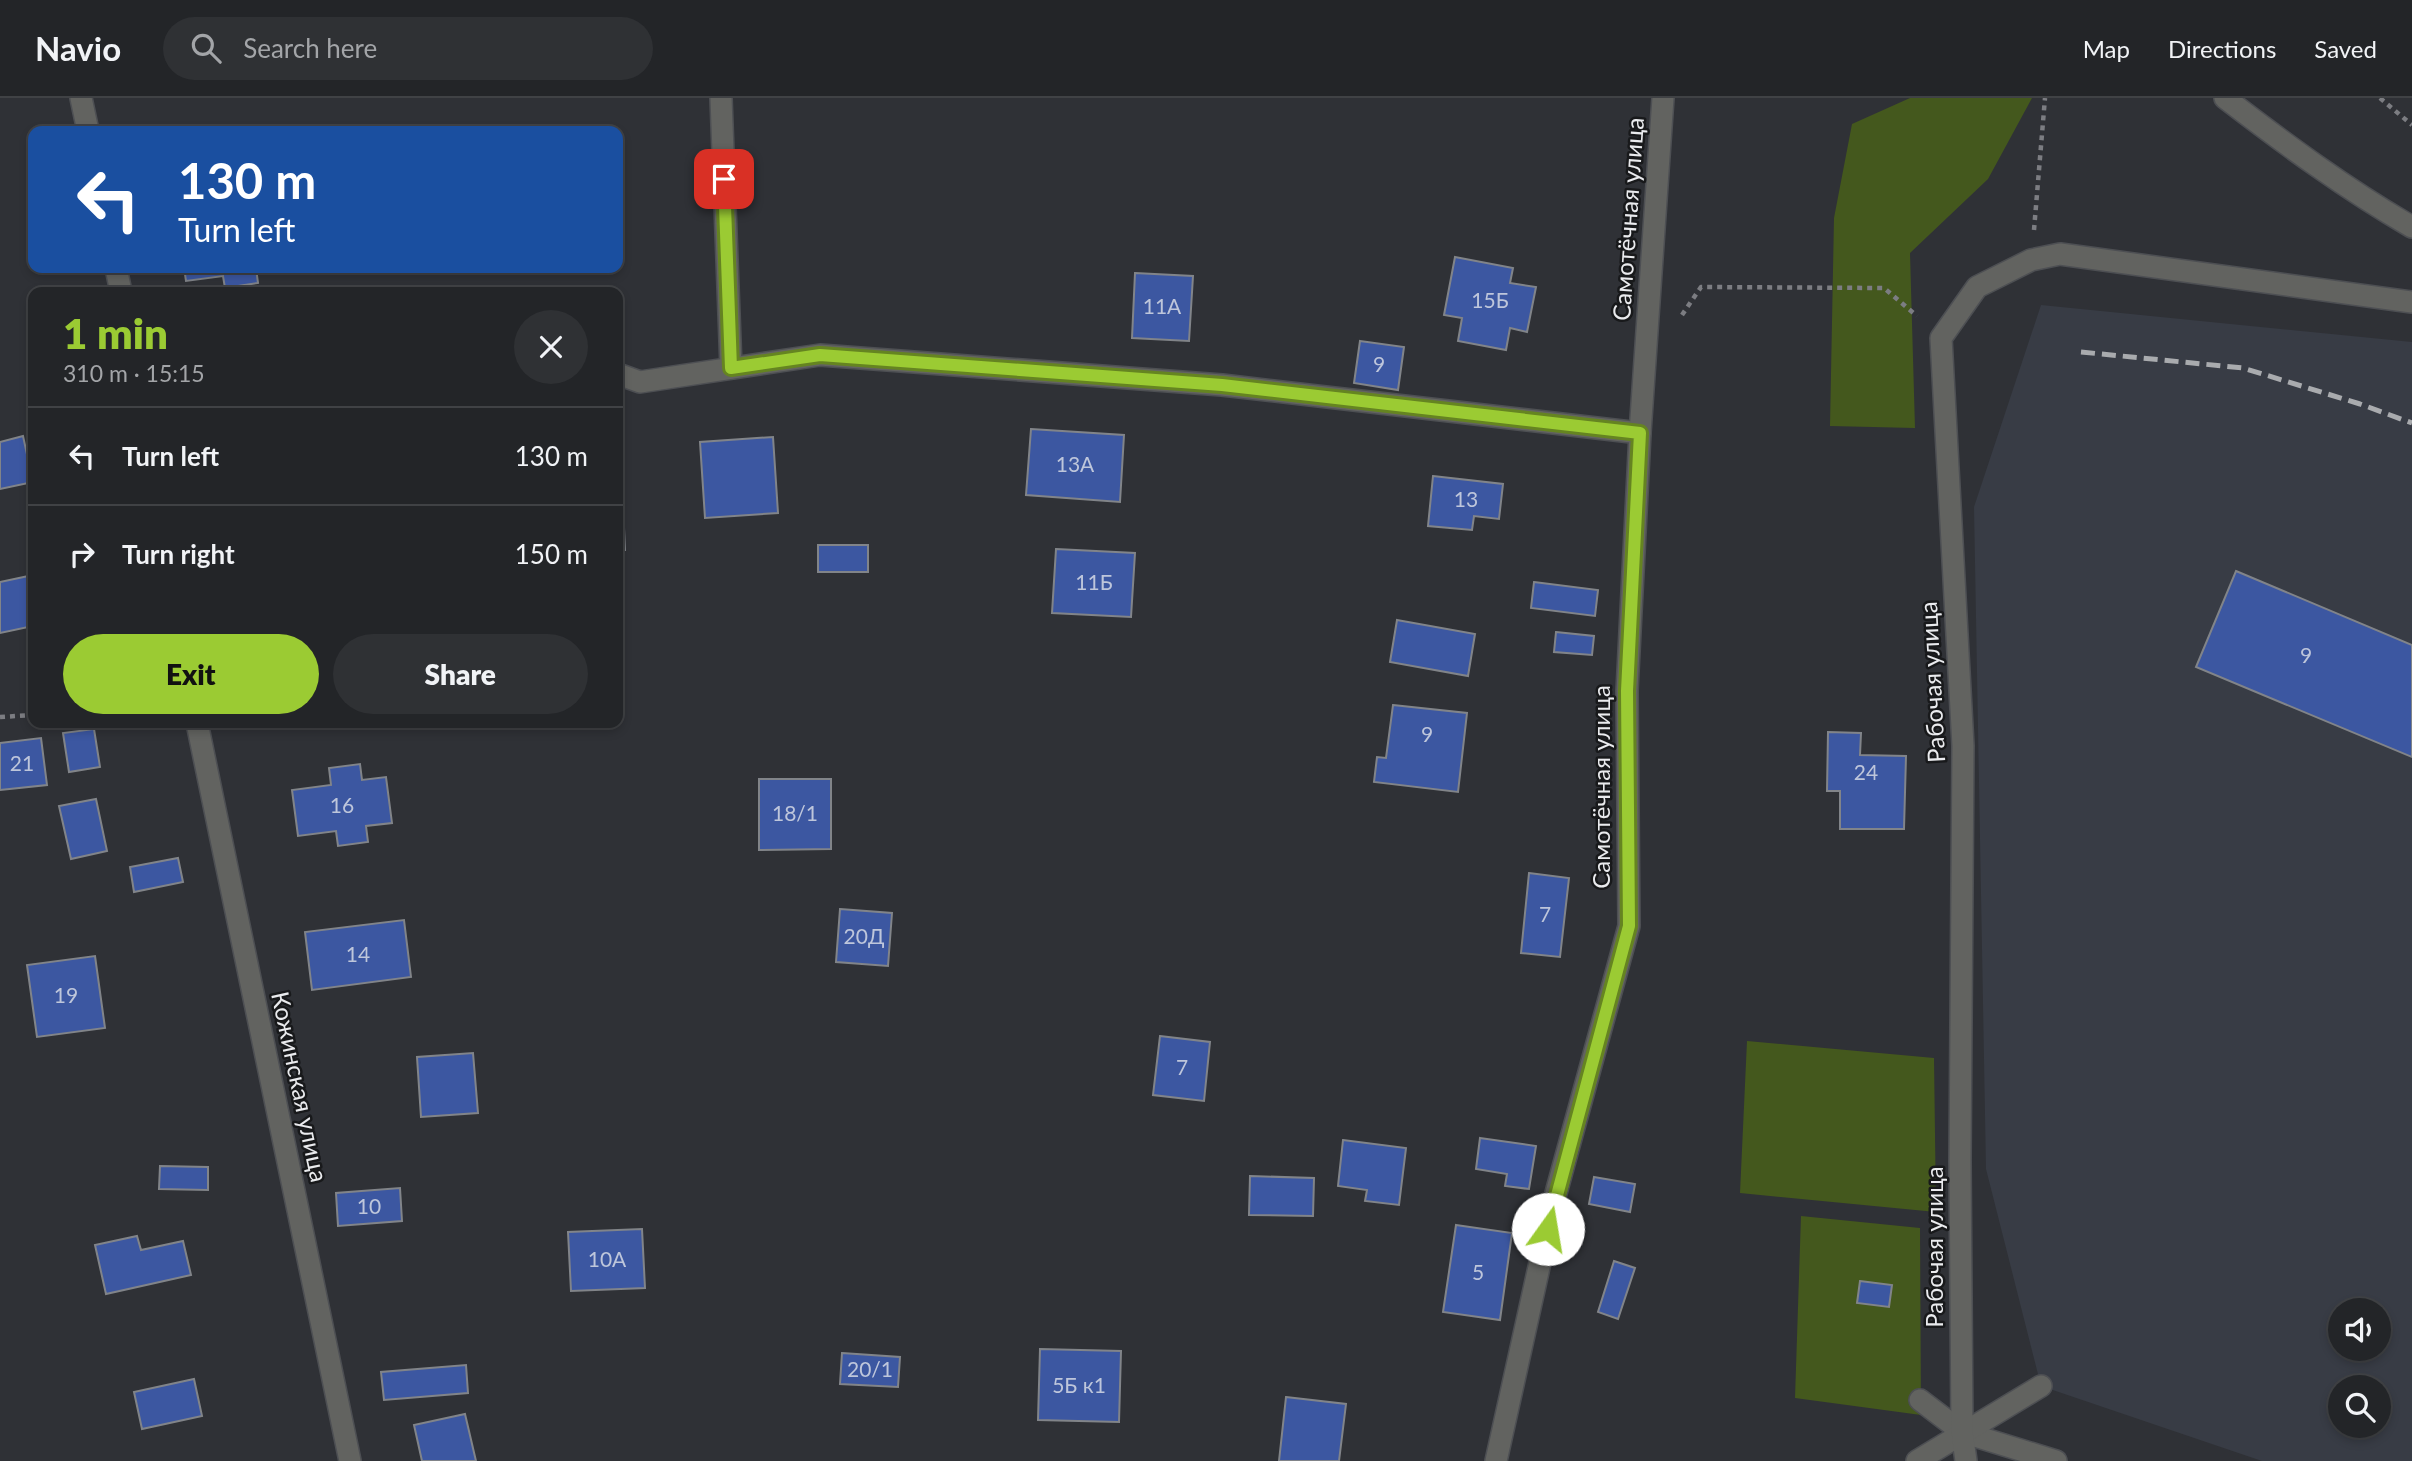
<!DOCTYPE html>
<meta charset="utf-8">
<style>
:root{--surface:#232528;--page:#2f3134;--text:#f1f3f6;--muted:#a3a5a8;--line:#404245;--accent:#9bcb33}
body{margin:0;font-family:Lato,sans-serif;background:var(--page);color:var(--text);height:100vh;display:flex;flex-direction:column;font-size:26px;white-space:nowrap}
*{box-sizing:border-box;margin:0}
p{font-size:23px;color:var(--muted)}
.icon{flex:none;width:38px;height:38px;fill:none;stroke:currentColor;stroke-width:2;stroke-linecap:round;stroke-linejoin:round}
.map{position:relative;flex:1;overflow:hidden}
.sheet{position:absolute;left:28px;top:189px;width:595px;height:441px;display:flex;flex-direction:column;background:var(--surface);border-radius:14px;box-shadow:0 4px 10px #0003,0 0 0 2px var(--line)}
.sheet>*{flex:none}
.banner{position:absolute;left:28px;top:28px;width:595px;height:147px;border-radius:14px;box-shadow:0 4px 10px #0003,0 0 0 2px var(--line);background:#1a4fa0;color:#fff;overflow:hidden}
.tools{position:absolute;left:2328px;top:1200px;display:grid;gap:14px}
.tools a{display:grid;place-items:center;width:63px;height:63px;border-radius:50%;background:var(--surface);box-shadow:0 4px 10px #0003,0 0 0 2px var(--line);font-size:35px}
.pin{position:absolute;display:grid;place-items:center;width:60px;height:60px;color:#fff;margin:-30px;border-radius:14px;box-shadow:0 4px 10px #0006}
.me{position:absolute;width:77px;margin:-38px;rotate:13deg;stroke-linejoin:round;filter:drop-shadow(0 0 5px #0008)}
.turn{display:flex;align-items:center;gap:24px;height:147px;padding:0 35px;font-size:32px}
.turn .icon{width:91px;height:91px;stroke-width:2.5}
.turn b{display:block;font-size:49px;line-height:60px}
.round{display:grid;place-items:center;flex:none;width:74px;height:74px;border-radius:37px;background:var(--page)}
.summary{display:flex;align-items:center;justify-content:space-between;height:119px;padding:0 35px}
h1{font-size:42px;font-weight:800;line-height:52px;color:var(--accent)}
.action{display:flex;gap:14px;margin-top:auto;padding:14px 35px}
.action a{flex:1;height:80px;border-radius:42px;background:var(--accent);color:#111;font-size:28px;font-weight:800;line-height:80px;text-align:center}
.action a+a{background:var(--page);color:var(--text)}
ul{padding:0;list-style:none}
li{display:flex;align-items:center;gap:21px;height:98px;padding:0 35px;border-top:2px solid var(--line)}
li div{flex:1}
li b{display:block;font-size:26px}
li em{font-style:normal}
header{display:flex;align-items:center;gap:42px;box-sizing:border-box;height:98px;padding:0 35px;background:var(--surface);border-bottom:2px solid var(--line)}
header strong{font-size:33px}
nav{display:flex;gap:38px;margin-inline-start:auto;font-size:24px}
.search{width:490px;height:63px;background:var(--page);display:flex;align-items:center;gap:18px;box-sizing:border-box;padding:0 24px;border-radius:38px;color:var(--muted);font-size:26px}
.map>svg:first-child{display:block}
</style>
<header>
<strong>Navio</strong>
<div class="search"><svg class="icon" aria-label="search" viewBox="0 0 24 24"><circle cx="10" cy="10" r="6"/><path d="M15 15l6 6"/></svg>Search here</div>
<nav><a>Map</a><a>Directions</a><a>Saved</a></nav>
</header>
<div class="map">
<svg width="2412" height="1363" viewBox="0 0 2412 1363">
<rect width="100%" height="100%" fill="#2f3136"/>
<path fill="#383c45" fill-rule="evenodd" d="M2041,207l371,37v1119h-150l-221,-75 -55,-217 -12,-662zM2340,1213h38v38h-38zM2340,1290h38v38h-38z"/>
<g fill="#44581d">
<polygon points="1910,0 2032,0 1988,81 1910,155 1915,330 1830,328 1834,120 1852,26"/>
<polygon points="1747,943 1934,960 1936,1114 1740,1095"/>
<polygon points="1801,1118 1920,1130 1921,1317 1795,1300"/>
</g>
<g fill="#3c57a1" stroke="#818489" stroke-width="2">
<polygon points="1455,159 1513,170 1510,185 1536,189 1527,234 1510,230 1506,252 1458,243 1462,220 1444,217"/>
<polygon points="184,170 256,170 258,185 225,190 223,178 186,183"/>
<polygon points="1135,175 1193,178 1189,243 1132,240"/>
<polygon points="1360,243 1404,249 1398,292 1354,285"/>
<polygon points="1031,331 1124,337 1120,404 1026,397"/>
<polygon points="23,338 33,384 0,391 0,344"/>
<polygon points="773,339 778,415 705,420 700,344"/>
<polygon points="618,363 621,363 625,452 618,452"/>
<polygon points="1433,378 1503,386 1499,421 1474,418 1472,432 1428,428"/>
<rect x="818" y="447" width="50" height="27"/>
<polygon points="1056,451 1135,455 1131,519 1052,515"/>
<polygon points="2236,473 2412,547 2412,659 2196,569"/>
<polygon points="33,477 33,528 0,535 0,484"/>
<polygon points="1534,484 1598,492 1595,518 1531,510"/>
<polygon points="1397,522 1475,536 1468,578 1390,564"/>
<polygon points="1556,534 1594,538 1592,557 1554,554"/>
<polygon points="1393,607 1467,615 1458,694 1374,684 1377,659 1386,660"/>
<polygon points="94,631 100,669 69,674 63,635"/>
<polygon points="1828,634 1861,635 1860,657 1906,658 1904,731 1840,731 1840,693 1827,693"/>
<polygon points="41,640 47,687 0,692 0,645"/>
<polygon points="360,666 362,682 386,679 392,725 366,728 368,744 338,748 336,733 298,738 292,692 331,687 329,670"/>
<polygon points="759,681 831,681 831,751 759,752"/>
<polygon points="96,701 107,753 71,761 59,708"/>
<polygon points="178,760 183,784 134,794 130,769"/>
<polygon points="1529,775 1569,780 1560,859 1521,855"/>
<polygon points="840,811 892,815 888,868 836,864"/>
<polygon points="404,822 411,879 312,892 305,834"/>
<polygon points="95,858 105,930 37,939 27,867"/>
<polygon points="1160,938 1210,944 1204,1003 1153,997"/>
<polygon points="473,955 478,1015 421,1019 417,959"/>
<polygon points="1480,1040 1536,1048 1529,1091 1505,1088 1507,1076 1476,1071"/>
<polygon points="1343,1042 1406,1050 1399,1107 1365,1103 1367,1092 1338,1088"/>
<polygon points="160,1068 208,1069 208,1092 159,1091"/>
<polygon points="1250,1078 1314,1080 1313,1118 1249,1117"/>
<polygon points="1594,1079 1635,1086 1630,1114 1589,1106"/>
<polygon points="400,1090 402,1123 338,1128 336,1095"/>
<polygon points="1456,1127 1512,1135 1500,1222 1443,1214"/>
<polygon points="642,1131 645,1190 571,1193 568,1134"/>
<polygon points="137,1138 141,1152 183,1143 191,1177 106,1196 95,1147"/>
<polygon points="1614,1163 1635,1170 1618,1221 1598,1214"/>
<polygon points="1860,1183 1892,1187 1889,1209 1857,1205"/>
<polygon points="1040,1251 1121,1253 1119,1324 1038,1322"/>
<polygon points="842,1255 900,1259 898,1289 840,1286"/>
<polygon points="466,1267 468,1295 384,1302 381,1274"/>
<polygon points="194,1281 202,1318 142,1331 134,1294"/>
<polygon points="1286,1299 1346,1306 1339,1363 1279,1363"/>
<polygon points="465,1316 476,1363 422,1363 414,1327"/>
</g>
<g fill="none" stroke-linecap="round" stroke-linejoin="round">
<defs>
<g id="minor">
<polyline points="81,0 88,33"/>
<polyline points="721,0 731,270"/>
<path d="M2225,0c60,46 121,91 187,129"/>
<polyline points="116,170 121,194"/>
<polyline points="618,276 640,284 820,257 1222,287 1640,335"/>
<polyline points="197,625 350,1363"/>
<polyline points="1920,1302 1962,1334 2056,1363"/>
<polyline points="1496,1363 1553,1106 1629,828 1627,593 1640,335 1663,0"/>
<polyline points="1917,1363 2041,1288"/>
<polyline points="1966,1363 1962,1334 1960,1063 1963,648 1941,240 1977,189 2031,162 2060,156 2412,204"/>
</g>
</defs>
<use href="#minor" stroke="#4d4f53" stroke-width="24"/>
<g stroke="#7c7d82" stroke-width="4.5" stroke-dasharray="5 5" stroke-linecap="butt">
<polyline points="2380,0 2412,27"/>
<polyline points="2034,132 2045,0"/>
<polyline points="1682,217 1701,189 1884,190 1917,218"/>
<polyline points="0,619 33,617"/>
</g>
<use href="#minor" stroke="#626360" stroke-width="21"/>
<polyline stroke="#a9abae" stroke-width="5" stroke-dasharray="14 7" stroke-linecap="butt" points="2081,254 2243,270 2360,306 2412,325"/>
</g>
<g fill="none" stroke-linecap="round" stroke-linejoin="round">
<defs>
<polyline id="route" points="724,81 731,270 820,257 1222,287 1640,335 1627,593 1629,828 1548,1131"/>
</defs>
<use href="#route" stroke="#658421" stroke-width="18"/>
<use href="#route" stroke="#9bcb33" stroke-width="12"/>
</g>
<g text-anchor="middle" stroke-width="5" stroke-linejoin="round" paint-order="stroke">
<g font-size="21" fill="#bec6db">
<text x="1490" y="210">15Б</text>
<text x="1162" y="216">11А</text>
<text x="1379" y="274">9</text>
<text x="1075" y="374">13А</text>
<text x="1466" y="409">13</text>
<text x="1094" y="492">11Б</text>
<text x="2306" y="565">9</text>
<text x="1427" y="644">9</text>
<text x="22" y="673">21</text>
<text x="1866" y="682">24</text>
<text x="342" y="715">16</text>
<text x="795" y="723">18/1</text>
<text x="1545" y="824">7</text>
<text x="864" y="846">20Д</text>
<text x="358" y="864">14</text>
<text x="66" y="905">19</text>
<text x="1182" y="977">7</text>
<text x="369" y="1116">10</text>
<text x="607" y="1169">10А</text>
<text x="1478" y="1182">5</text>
<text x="870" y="1279">20/1</text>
<text x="1079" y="1295">5Б к1</text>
</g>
<g font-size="24" fill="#eaebee" stroke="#18191b">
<text transform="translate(1629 121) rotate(-86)" y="8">Самотёчная улица</text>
<text transform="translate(1933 584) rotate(-93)" y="8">Рабочая улица</text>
<text transform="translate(1602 689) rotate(-90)" y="8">Самотёчная улица</text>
<text transform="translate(299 989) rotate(78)" y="8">Кожинская улица</text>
<text transform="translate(1935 1149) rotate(-90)" y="8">Рабочая улица</text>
</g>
</g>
</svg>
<div class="tools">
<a><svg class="icon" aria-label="sound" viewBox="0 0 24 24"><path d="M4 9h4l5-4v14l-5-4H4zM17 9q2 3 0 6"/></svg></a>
<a><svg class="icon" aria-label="search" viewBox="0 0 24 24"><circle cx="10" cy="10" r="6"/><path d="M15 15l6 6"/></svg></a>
</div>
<div class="pin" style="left:724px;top:81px;background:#d93025"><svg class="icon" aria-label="arrive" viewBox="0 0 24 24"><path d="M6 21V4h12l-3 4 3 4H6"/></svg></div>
<svg class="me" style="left:1548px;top:1131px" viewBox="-20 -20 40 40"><circle r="19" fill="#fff"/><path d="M0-13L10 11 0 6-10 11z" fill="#9bcb33"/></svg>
<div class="banner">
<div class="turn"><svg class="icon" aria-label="left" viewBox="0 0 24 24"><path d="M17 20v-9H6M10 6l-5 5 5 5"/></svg><div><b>130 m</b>Turn left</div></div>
</div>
<section class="sheet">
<div class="summary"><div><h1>1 min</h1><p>310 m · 15:15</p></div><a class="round"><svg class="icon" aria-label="close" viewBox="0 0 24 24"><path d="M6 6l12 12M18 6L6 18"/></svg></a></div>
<ul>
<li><svg class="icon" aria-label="left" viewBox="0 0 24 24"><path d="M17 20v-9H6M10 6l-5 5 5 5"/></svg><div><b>Turn left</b></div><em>130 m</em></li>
<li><svg class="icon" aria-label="right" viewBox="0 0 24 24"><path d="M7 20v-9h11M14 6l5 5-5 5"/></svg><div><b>Turn right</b></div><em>150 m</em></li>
</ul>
<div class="action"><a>Exit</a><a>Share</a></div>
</section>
</div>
